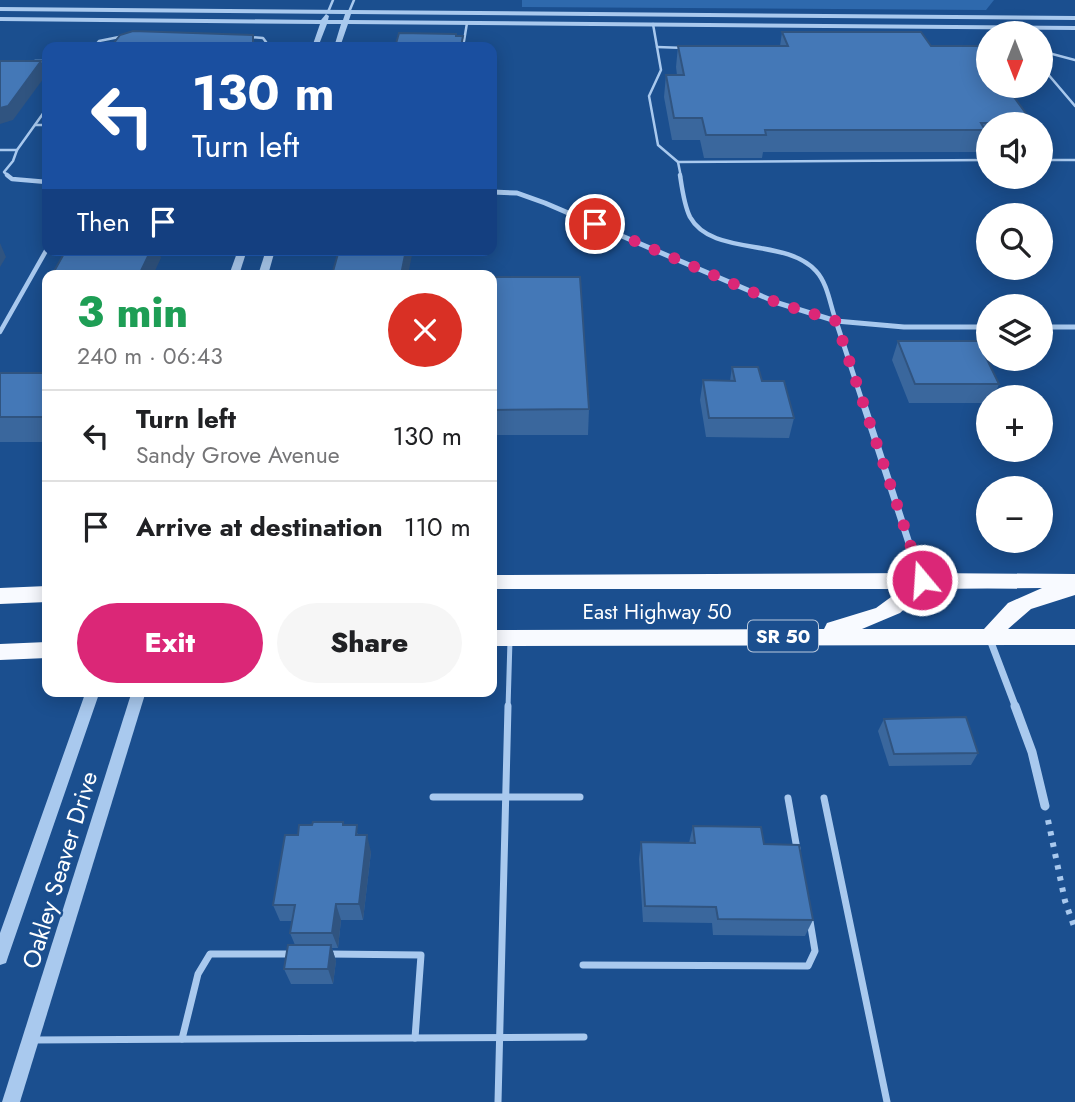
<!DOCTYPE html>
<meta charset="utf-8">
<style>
:root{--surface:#fff;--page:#f6f6f6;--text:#202124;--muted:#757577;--line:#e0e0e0;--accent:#db2777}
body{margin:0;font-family:Jost,sans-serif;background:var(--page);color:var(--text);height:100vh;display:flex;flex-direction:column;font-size:26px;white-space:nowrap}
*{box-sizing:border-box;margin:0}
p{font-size:23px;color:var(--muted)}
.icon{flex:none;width:38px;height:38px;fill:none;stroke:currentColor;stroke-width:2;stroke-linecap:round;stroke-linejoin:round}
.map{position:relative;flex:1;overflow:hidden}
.drawer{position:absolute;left:42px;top:270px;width:455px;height:427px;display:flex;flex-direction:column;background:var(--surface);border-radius:14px;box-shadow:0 4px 18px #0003}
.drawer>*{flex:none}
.top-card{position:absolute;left:42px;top:42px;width:455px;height:214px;border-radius:14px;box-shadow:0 4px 18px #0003;background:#1a4fa0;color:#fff;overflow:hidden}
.needle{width:46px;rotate:180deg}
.fabs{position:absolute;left:976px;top:21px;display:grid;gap:14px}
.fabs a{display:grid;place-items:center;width:77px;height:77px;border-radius:50%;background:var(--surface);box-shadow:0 4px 18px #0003;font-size:35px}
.pin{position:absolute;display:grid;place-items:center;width:60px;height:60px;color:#fff;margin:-30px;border:4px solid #fff;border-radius:50%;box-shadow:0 2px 7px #0007}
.me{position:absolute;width:77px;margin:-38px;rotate:342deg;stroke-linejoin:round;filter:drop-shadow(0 0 5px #0008)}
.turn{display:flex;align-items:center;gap:24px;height:147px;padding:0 35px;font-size:32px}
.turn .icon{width:91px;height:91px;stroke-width:2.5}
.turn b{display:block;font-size:49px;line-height:60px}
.then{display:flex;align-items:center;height:66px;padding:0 35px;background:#0003;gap:14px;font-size:26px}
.round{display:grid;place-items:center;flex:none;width:74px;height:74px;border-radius:37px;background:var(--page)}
.head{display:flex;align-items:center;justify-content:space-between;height:119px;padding:0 35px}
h1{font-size:42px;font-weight:800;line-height:52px;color:#1e9e55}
.cta{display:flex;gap:14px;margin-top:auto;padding:14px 35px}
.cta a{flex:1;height:80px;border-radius:42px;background:var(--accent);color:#fff;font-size:28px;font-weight:800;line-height:80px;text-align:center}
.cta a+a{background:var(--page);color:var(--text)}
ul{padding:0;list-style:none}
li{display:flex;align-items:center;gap:21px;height:91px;padding:0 35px;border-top:2px solid var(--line)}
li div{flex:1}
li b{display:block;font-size:26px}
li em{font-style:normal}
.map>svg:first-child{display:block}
</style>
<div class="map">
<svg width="1075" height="1102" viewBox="0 0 1075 1102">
<rect width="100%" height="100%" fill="#1b4f8f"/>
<polygon fill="#2e69ad" points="522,0 994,0 986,10 522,7"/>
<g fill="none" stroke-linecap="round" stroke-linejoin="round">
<polyline stroke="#a9c9ee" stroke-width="6" stroke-dasharray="4.5 7" stroke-linecap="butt" points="1048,820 1065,901 1075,929"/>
<g stroke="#a9c9ee" stroke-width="2.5">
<polyline points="328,12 333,0"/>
<polyline points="349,12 354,0"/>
<polyline points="653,24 661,70 649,96 658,145 678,162 681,177"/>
<polyline points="249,37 263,38 266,42 264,47"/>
<polyline points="464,41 467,23"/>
<polyline points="94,47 99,41 124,36"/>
<polyline points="657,47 685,48"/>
<polyline points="1041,51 1075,60"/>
<polyline points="35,61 47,61"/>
<polyline points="1041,66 1075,106"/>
<polyline points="35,125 47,125"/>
<polyline points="0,150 17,150 47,108"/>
<polyline points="1041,160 1075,160"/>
<polyline points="678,162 989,160"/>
<polyline points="9,177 4,172 13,161 17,150"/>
</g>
<g stroke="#a9c9ee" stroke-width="4.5">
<polyline points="7,175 12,179 47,182"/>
<path d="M680,175c2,13 4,30 10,42 22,40 95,20 126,54 12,13 14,34 20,50"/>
<polyline points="0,332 47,249"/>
</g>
<polyline stroke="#a9c9ee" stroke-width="5" points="508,708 510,640"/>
<g stroke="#a9c9ee" stroke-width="7">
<polyline points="433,797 580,797"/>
<polyline points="788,798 797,849"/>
<polyline points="824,798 887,1102"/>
<polyline points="329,954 421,955 415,1038"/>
<polyline points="583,965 808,966 815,951 810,921"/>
<polyline points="182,1039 198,974 210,954 292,954"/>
<polyline points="33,1040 584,1037"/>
<polyline points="498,1102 508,706"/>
</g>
<g stroke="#a9c9ee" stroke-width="5">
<polyline points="492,192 517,193 545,203 778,303 836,321 904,327 989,327"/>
<polyline points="836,321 864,407"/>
<polyline points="1041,327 1075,327"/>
</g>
<g stroke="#a9c9ee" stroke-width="7">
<polyline points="864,405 921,580"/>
<polyline points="989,637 1016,708"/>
</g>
<polyline stroke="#a9c9ee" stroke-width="9" points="1015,706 1032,752 1045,806"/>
<g fill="#a9c9ee" fill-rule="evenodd">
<polygon points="0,7 1075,16 1075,20 351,14 349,20 1075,26 1075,30 348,24 340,47 334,47 341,24 327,24 318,47 312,47 320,24 0,21 0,17 321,20 326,14 329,16 328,20 343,20 345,14 0,11"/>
<polygon points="238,250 247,250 239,275 229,275"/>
<polygon points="266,250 275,250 268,275 258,275"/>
<polygon points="86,691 100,691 8,957 6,963 0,965 0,933"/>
<polygon points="132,691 146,691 20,1102 2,1102"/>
</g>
<g fill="#f8faff" fill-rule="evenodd">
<path d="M922,573l153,1v21l-44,14 -23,20h67v16l-583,1v-16l332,-1 3,-6 49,-15 26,-19h-410v-14zM1042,588l-34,15 -24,26h-122l38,-16 26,-24z"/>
<polygon points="47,586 47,602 0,604 0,588"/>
<polygon points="47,642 47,658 0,660 0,644"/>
</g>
</g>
<g fill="#3a679d">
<polygon points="782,32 931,46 989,86 1008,86 1008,88 1033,124 989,124 989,146 980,146 978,152 763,152 762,158 704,158 700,140 672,140 664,97 666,75 677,75 676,67 678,46 780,46"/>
<polygon points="492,306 589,409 588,435 492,435"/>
<polygon points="898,341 999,384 994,397 989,397 989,403 909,403 892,360"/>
<polygon points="732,367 762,381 794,418 789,438 706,437 700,400 703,380 730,381"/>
<rect x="0" y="373" width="47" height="69"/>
<polygon points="884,719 978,753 971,765 889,766 878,731"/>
<polygon points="343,822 344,825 360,835 371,852 363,920 341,920 338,948 332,948 336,961 333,984 291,984 284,969 295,945 290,933 292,921 280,921 273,905 312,825"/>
<polygon points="693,826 813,920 805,936 713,935 712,923 643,922 639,859 641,842 689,843"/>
</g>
<g fill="#305480">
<polygon points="41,61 46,75 13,120 0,124 0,108"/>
<polygon points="0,243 6,257 0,267"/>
<polygon points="151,250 159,250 161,258 153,275 139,275"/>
<polygon points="406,250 413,250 408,275 401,275"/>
<polygon points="367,835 371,852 363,920 359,904"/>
<polygon points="336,904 341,920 338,948 332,933"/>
<polygon points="331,945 336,961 333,984 328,969"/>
</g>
<g fill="#4478b7" stroke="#305480" stroke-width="2">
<polygon points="133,31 253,35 253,47 111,47 120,35"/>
<polygon points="782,32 921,32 931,46 989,46 989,86 1006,86 1033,123 981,123 985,130 765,130 766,135 706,135 702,118 674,118 666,75 684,75 678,46 788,46"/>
<polygon points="399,33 456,34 456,36 463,36 461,47 395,47"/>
<polygon points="0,61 41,61 8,106 0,108"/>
<polygon points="66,250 151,250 139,275 52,275"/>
<polygon points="339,250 406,250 401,275 332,275"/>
<polygon points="493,277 580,277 589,409 492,410 492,306"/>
<polygon points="898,341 978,341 999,384 915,384"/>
<polygon points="732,367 758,367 762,381 784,381 794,418 709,418 703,380 735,381"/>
<rect x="0" y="373" width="47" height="44"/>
<polygon points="966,717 978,753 894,754 884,719"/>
<polygon points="313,822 343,822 343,825 357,825 356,835 367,835 359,904 336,904 332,933 290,933 295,905 273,905 285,835 298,835 299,825 312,825"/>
<polygon points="693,826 761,827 764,844 799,845 813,920 718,919 716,907 645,906 641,842 695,843"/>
<polygon points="288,945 331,945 328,969 284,969"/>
</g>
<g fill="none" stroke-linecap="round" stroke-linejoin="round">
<polyline stroke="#db2777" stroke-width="12" stroke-dasharray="0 21.6" points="595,224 778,303 836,321 922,580"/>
</g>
<g text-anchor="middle" stroke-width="5" stroke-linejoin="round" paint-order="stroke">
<rect fill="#1b4f8f" stroke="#bbcadd" stroke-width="2" x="748" y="620.5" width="70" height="31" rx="5"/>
<g font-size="19" font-weight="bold" fill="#fff">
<text x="783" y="643">SR 50</text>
</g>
<g font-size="21" fill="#fff" stroke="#1b4f8f">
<text x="657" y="619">East Highway 50</text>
</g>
<g font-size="24" fill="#fff" stroke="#1b4f8f">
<text transform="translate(60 870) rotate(-73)" y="8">Oakley Seaver Drive</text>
</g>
</g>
</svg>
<div class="fabs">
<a><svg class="needle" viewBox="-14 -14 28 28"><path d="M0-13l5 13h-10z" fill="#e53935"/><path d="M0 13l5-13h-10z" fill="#757577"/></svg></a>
<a><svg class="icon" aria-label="sound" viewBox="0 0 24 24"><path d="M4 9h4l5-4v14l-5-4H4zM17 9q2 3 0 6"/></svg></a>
<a><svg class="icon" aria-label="search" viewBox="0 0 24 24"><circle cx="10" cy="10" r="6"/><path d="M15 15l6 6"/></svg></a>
<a><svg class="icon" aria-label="layers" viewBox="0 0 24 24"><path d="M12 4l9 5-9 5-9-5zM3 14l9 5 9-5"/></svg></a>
<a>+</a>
<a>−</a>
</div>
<div class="pin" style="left:595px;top:224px;background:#d93025"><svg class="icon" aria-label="arrive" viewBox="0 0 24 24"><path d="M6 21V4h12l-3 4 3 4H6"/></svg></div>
<svg class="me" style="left:922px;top:580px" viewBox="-20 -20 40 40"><circle r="17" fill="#db2777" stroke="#fff" stroke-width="3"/><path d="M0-11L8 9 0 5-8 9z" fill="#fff"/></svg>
<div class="top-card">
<div class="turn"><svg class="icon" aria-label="left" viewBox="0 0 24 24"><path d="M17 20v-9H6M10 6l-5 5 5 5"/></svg><div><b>130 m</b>Turn left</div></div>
<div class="then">Then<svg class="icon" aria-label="arrive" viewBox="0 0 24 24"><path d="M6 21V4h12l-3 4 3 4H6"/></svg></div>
</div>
<section class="drawer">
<div class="head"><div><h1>3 min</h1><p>240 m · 06:43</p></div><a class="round" style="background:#d93025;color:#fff"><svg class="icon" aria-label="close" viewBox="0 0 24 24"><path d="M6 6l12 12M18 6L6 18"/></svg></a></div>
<ul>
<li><svg class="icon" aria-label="left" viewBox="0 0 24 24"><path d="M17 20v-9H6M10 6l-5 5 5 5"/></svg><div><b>Turn left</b><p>Sandy Grove Avenue</p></div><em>130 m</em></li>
<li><svg class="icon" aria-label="arrive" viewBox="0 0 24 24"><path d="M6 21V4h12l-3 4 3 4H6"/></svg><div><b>Arrive at destination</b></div><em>110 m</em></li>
</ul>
<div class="cta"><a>Exit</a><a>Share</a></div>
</section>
</div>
